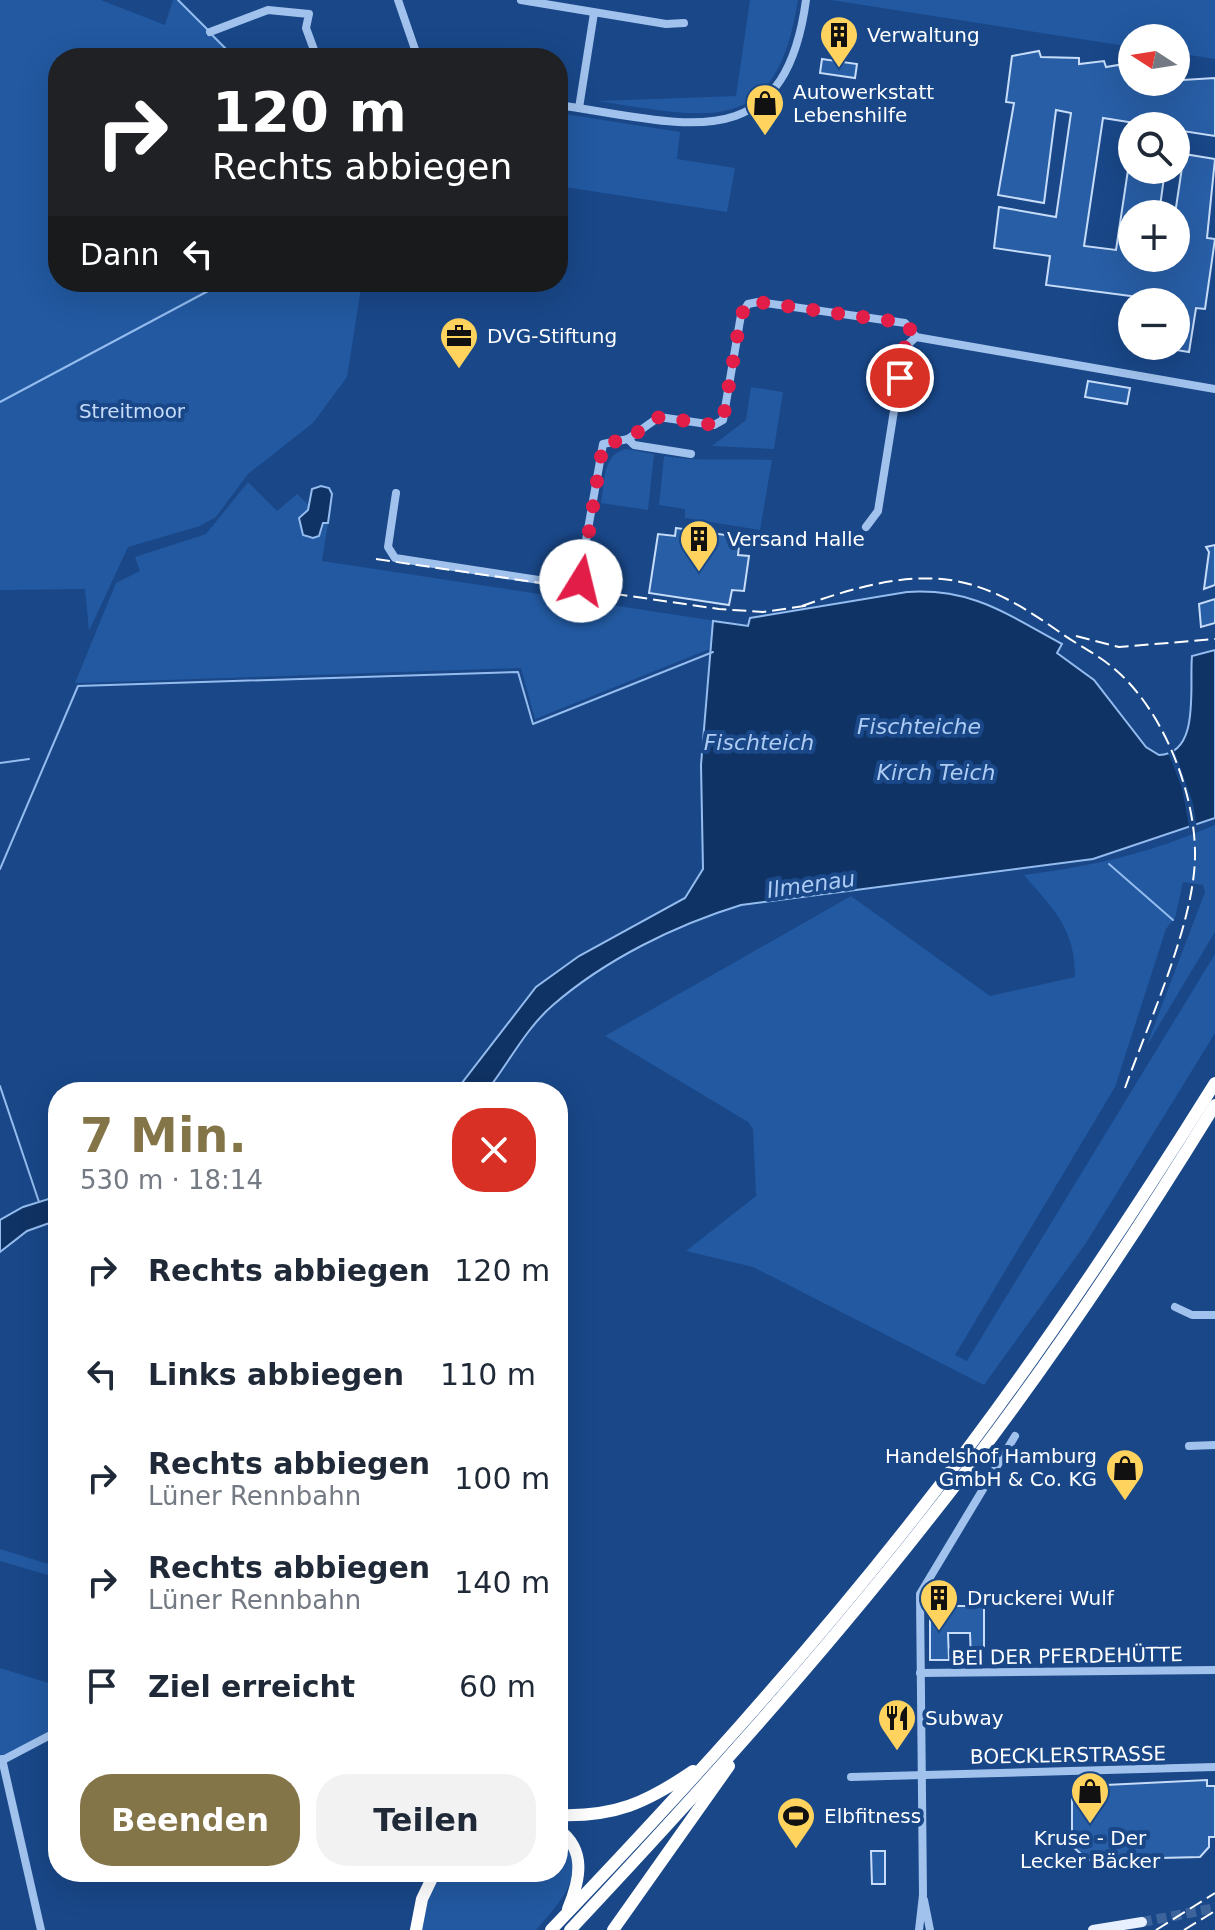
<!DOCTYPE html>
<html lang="de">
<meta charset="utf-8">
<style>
:root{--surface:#fff;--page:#f2f2f3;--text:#1f2937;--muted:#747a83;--accent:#847548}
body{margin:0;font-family:"DejaVu Sans",sans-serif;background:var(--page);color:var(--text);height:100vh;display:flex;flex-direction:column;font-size:30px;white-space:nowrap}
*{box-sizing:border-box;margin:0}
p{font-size:26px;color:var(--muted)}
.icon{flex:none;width:44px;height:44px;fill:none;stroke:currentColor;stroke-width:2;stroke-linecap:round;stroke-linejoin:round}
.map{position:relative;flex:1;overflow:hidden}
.sheet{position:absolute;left:48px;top:1082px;width:520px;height:800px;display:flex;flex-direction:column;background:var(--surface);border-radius:32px;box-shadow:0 8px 32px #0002}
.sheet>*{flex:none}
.guide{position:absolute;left:48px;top:48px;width:520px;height:244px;border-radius:32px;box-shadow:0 8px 32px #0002;background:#202124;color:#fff;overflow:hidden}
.needle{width:52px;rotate:282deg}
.buttons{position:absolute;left:1118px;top:24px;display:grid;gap:16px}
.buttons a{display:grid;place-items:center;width:72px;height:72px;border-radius:50%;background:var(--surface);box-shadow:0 8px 32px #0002;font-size:40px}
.pin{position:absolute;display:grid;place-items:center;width:68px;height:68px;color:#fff;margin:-34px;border:4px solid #fff;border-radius:50%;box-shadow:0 2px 8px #0007}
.me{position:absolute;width:88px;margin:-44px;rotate:9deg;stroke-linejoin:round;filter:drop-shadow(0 0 6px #0008)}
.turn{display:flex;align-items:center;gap:28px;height:168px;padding:0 32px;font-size:36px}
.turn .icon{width:104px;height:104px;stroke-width:2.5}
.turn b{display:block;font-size:56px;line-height:68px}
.then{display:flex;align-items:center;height:76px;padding:0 32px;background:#0003;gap:16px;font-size:30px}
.round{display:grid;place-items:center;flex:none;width:84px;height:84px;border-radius:32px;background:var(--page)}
.summary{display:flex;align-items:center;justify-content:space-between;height:136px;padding:0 32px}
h1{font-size:48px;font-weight:800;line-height:60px;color:var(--accent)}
.cta{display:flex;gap:16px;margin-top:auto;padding:16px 32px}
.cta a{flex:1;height:92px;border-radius:32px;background:var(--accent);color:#fff;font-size:32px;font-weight:800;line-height:92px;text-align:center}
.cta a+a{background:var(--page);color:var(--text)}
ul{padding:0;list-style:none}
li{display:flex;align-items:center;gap:24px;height:104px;padding:0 32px}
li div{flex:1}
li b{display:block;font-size:30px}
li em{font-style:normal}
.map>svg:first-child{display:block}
</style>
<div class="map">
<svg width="1215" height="1930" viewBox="0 0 1215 1930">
<rect width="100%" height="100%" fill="#194788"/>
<g fill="#2259a1">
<polygon points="0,0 101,0 165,25 173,0 180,0 237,58 58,58 58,282 362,282 347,377 313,423 248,474 216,517 200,526 128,547 89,631 85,589 0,590"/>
<path d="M750,0h48c-22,139 -88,118 -200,101l138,-5z"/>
<polygon points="831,0 1215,0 1215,59 1176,53 1176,38 1132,38 1132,47"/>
<polygon points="558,113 680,132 677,159 735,168 727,212 558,186"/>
<polygon points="751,387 783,392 774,449 712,446 746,420"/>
<path d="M626,449l28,5 -6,56 -47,-7c4,-21 1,-49 25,-54z"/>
<path d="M664,456c35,6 72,2 108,4l-12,70 -75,-12v-9l-26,-4z"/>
<polygon points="248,482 277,511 297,494 310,506 299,519 303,535 308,538 322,531 325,520 328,523 322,561 749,626 1146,748 1215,786 704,869 712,648 535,719 521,668 75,683 116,583 140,571 135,557 206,534"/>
<path d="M1215,825v107l-69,115 59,-155 -2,-7 -20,-3 -8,36 -9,11 -51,158 -160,268 12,6 248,-407v79l-129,210 -102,142 -231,-118 -67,-16 70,-55 -3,-67 -5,-7 -143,-86 246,-140 139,100 85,-19c0,-49 -21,-67 -51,-102 74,-10 122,-21 191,-50z"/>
<polygon points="0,1549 58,1567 58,1578 0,1561"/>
<polygon points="0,1668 58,1686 58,1726 0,1758"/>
<path d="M558,1836c35,34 2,66 -22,94h-116l4,-26 15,-32h119z"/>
</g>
<g fill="#103365" stroke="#94bcef" stroke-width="2">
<polygon points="321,486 329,488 332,494 328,523 323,523 319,536 313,538 303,535 299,518 308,510 312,489"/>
<path d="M907,592c66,-4 99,22 155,52l-5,9 37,27 52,67 13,8c42,-1 30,-70 33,-99l23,-6v168l-122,41 -352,46c-65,20 -135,54 -188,100 -27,23 -45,59 -67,87h-31l81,-105 43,-31 106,-58 18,-29 -2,-104 12,-144 35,5 2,-8z"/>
<polygon points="58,1196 58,1220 27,1231 0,1252 0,1220 23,1207"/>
</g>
<polygon fill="#194788" points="1173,747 1193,803 1197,829 1190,832 1182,788 1167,750"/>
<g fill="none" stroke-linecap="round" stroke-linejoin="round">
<g stroke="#94bcef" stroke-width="2">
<polyline points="178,0 208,30"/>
<polyline points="212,35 235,58"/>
<polyline points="0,402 225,282"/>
<polyline points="0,763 29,759"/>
<polyline points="1109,864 1173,920"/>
<polyline points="0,869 78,686 518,672 533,724 713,652"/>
<polyline points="0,1086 39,1202"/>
</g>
</g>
<g fill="#285ea6" stroke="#c6dcf9" stroke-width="2">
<polygon points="1039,51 1041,57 1079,58 1079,64 1104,61 1106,67 1124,64 1125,70 1132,69 1132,82 1176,82 1176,74 1183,73 1183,80 1215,78 1215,136 1176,130 1176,126 1134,126 1135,123 1103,118 1084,246 1116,250 1128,170 1165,170 1159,214 1132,214 1132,258 1176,258 1175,214 1184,154 1215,159 1207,238 1215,239 1205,309 1196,308 1189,352 1176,350 1176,302 1046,285 1050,256 994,248 999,207 1056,217 1071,113 1056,110 1044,203 998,195 1014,103 1006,102 1012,56"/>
<polygon points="822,59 857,64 855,78 820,73"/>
<polygon points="1088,381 1130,388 1127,404 1085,397"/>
<polygon points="676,528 740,537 738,555 749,556 744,591 732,590 729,605 649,593 658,534 675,536"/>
<polygon points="1215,545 1215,585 1204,589 1209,552 1206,547"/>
<polygon points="1215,599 1215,623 1201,627 1199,604"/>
<polygon points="970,1601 984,1601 984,1660 971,1660 970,1633 948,1633 949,1660 930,1660 930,1606 967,1606"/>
<polygon points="1207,1780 1207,1786 1215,1786 1215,1837 1209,1837 1209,1847 1200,1857 1081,1860 1080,1853 1072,1846 1072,1799 1085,1786"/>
<polygon points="871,1851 885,1851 885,1884 872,1884"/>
</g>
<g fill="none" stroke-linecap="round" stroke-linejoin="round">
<polyline stroke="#3c639a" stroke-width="10" stroke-dasharray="10 5" stroke-linecap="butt" points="1142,1922 1215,1908"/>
<g stroke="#a1c2ed" stroke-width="8">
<polyline points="398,0 418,58"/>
<polyline points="521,0 666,24 684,23"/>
<polyline points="210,32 268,10 309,14 306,28 317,58"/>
<path d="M558,105c122,17 226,58 248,-105"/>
<polyline points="579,108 594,13"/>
<polyline points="628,439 634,445 691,454"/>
<polyline points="396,493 388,547 395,558 578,586 603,444 628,439 659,417 714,425 723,420 741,315 748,304 758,302 905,323 916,337"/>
<polyline points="866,527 878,511 904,348 916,337 1215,389"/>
<polyline points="1175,1307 1192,1315 1215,1315"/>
<polyline points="1189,1446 1215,1445"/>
<polyline points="920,1673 1215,1670"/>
<polyline points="2,1759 41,1930"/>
<polyline points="1,1761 58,1731"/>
<polyline points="851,1777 1215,1767"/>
<polyline points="924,1900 930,1930"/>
<polyline points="919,1930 923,1895 920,1594 1015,1436"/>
</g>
<polyline stroke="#e7f0ff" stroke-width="10" points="1093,1930 1142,1922"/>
<g stroke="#fff" stroke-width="12">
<path d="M558,1815c57,2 88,-12 135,-44"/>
<path d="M558,1829c29,21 22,51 10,80"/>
<polyline points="416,1930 422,1899 435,1872"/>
<path d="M551,1930c127,-133 251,-269 364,-413 109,-138 207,-285 300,-434"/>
<path d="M570,1930c123,-131 244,-265 355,-406 106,-133 201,-274 290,-419"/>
<polyline points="613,1930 729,1766"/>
</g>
<g stroke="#fff" stroke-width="2" stroke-dasharray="14 6" stroke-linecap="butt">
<polyline points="376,559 719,609 763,612 811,605"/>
<path d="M802,606c45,-16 99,-33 148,-26 41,6 75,28 108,51 19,14 43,25 60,41 47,42 78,124 77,185 -1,67 -47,167 -70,231"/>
<polyline points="1076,636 1119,647 1215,639"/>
<polyline points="1156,1930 1215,1893"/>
<polyline points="1184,1930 1215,1911"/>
</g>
</g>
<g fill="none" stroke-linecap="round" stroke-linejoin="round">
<polyline stroke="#e11d48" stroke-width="14" stroke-dasharray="0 25.2" points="581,581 603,444 628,439 659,417 714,425 723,420 741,315 748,304 758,302 905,323 916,337 904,348 900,378"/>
</g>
<defs>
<symbol id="building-pin" viewBox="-11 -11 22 30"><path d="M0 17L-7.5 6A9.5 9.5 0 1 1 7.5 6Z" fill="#ffd35d" stroke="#194788"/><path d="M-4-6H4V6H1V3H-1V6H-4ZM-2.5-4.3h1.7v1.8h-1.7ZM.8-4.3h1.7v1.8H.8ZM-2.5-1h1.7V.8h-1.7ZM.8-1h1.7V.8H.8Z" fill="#111"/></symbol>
<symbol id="shop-pin" viewBox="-11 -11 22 30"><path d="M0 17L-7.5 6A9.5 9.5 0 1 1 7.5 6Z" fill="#ffd35d" stroke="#194788"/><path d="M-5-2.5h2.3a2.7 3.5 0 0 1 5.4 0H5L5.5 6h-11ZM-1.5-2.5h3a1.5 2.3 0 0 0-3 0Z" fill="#111"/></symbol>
<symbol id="office-pin" viewBox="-11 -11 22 30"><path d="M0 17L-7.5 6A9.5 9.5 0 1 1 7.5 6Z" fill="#ffd35d" stroke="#194788"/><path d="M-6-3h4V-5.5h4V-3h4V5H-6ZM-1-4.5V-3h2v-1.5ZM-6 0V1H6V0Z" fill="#111"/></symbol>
<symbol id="restaurant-pin" viewBox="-11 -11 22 30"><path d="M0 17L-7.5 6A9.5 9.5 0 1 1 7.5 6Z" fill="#ffd35d" stroke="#194788"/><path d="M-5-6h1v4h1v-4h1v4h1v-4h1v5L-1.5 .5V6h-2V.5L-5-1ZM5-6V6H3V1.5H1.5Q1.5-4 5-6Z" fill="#111"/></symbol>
<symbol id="stadium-pin" viewBox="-11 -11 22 30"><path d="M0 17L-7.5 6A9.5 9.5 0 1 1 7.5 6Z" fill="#ffd35d" stroke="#194788"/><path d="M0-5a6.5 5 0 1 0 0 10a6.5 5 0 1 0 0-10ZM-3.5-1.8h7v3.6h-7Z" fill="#111"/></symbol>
</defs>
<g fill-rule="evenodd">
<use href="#building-pin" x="817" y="13" width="44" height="60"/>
<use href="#shop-pin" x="743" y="81" width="44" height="60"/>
<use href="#office-pin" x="437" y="314" width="44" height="60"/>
<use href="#building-pin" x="677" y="517" width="44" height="60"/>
<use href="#shop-pin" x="1103" y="1446" width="44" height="60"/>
<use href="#building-pin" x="917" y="1576" width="44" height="60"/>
<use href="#restaurant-pin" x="875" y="1696" width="44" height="60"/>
<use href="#shop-pin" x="1068" y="1769" width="44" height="60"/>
<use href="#stadium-pin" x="774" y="1794" width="44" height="60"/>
</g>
<g text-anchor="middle" stroke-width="8" stroke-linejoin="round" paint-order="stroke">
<g font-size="20" fill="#fff" stroke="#194788" text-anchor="start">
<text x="867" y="42">Verwaltung</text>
<text x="793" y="99">Autowerkstatt<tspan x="793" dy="23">Lebenshilfe</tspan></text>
<text x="487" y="343">DVG-Stiftung</text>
<text x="727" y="546">Versand Halle</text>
<text x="1097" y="1463" text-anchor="end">Handelshof Hamburg<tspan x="1097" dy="23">GmbH &amp; Co. KG</tspan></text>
<text x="967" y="1605">Druckerei Wulf</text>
<text x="925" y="1725">Subway</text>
<text x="824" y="1823">Elbfitness</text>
<text x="1090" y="1845" text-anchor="middle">Kruse - Der<tspan x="1090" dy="23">Lecker Bäcker</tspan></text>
</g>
<g font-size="20" fill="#c6dcf9" stroke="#194788">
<text x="132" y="418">Streitmoor</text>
</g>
<g font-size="20" fill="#fff" stroke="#194788">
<text transform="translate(1067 1656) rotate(-1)" y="7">BEI DER PFERDEHÜTTE</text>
<text transform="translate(1068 1755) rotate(-1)" y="7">BOECKLERSTRASSE</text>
</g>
<g font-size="22" font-style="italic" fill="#adccf4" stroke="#194788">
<text x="919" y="734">Fischteiche</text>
<text x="759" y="750">Fischteich</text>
<text x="936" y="780">Kirch Teich</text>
<text transform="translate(811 884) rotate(-8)" y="8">Ilmenau</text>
</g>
</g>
</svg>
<div class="buttons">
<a><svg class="needle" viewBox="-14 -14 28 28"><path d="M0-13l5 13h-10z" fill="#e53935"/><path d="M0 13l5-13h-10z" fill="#747a83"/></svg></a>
<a><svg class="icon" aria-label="search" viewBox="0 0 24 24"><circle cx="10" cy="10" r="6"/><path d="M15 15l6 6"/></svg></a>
<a>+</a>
<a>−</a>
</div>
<div class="pin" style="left:900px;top:378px;background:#d93025"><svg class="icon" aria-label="arrive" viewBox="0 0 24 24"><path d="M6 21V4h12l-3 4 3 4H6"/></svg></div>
<svg class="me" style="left:581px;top:581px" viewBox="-20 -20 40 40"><circle r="19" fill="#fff"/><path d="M0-13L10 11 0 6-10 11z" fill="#e11d48"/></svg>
<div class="guide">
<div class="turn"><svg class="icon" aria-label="right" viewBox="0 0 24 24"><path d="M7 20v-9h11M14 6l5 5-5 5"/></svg><div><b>120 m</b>Rechts abbiegen</div></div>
<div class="then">Dann<svg class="icon" aria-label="left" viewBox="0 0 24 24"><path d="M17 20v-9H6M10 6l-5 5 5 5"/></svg></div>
</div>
<section class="sheet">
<div class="summary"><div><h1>7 Min.</h1><p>530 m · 18:14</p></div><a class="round" style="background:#d93025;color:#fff"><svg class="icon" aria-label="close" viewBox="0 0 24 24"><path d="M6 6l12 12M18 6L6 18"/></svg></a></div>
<ul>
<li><svg class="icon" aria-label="right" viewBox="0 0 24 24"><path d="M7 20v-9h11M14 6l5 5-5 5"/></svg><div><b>Rechts abbiegen</b></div><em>120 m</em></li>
<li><svg class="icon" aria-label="left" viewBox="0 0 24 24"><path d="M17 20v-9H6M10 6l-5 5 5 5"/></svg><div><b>Links abbiegen</b></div><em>110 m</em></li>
<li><svg class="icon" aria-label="right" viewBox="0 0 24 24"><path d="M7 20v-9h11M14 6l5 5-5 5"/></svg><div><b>Rechts abbiegen</b><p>Lüner Rennbahn</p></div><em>100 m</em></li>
<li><svg class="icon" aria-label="right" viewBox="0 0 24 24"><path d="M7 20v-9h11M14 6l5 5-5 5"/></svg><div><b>Rechts abbiegen</b><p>Lüner Rennbahn</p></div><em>140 m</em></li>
<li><svg class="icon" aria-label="arrive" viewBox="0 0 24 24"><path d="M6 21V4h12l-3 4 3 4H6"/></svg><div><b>Ziel erreicht</b></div><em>60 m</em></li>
</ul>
<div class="cta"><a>Beenden</a><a>Teilen</a></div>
</section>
</div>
